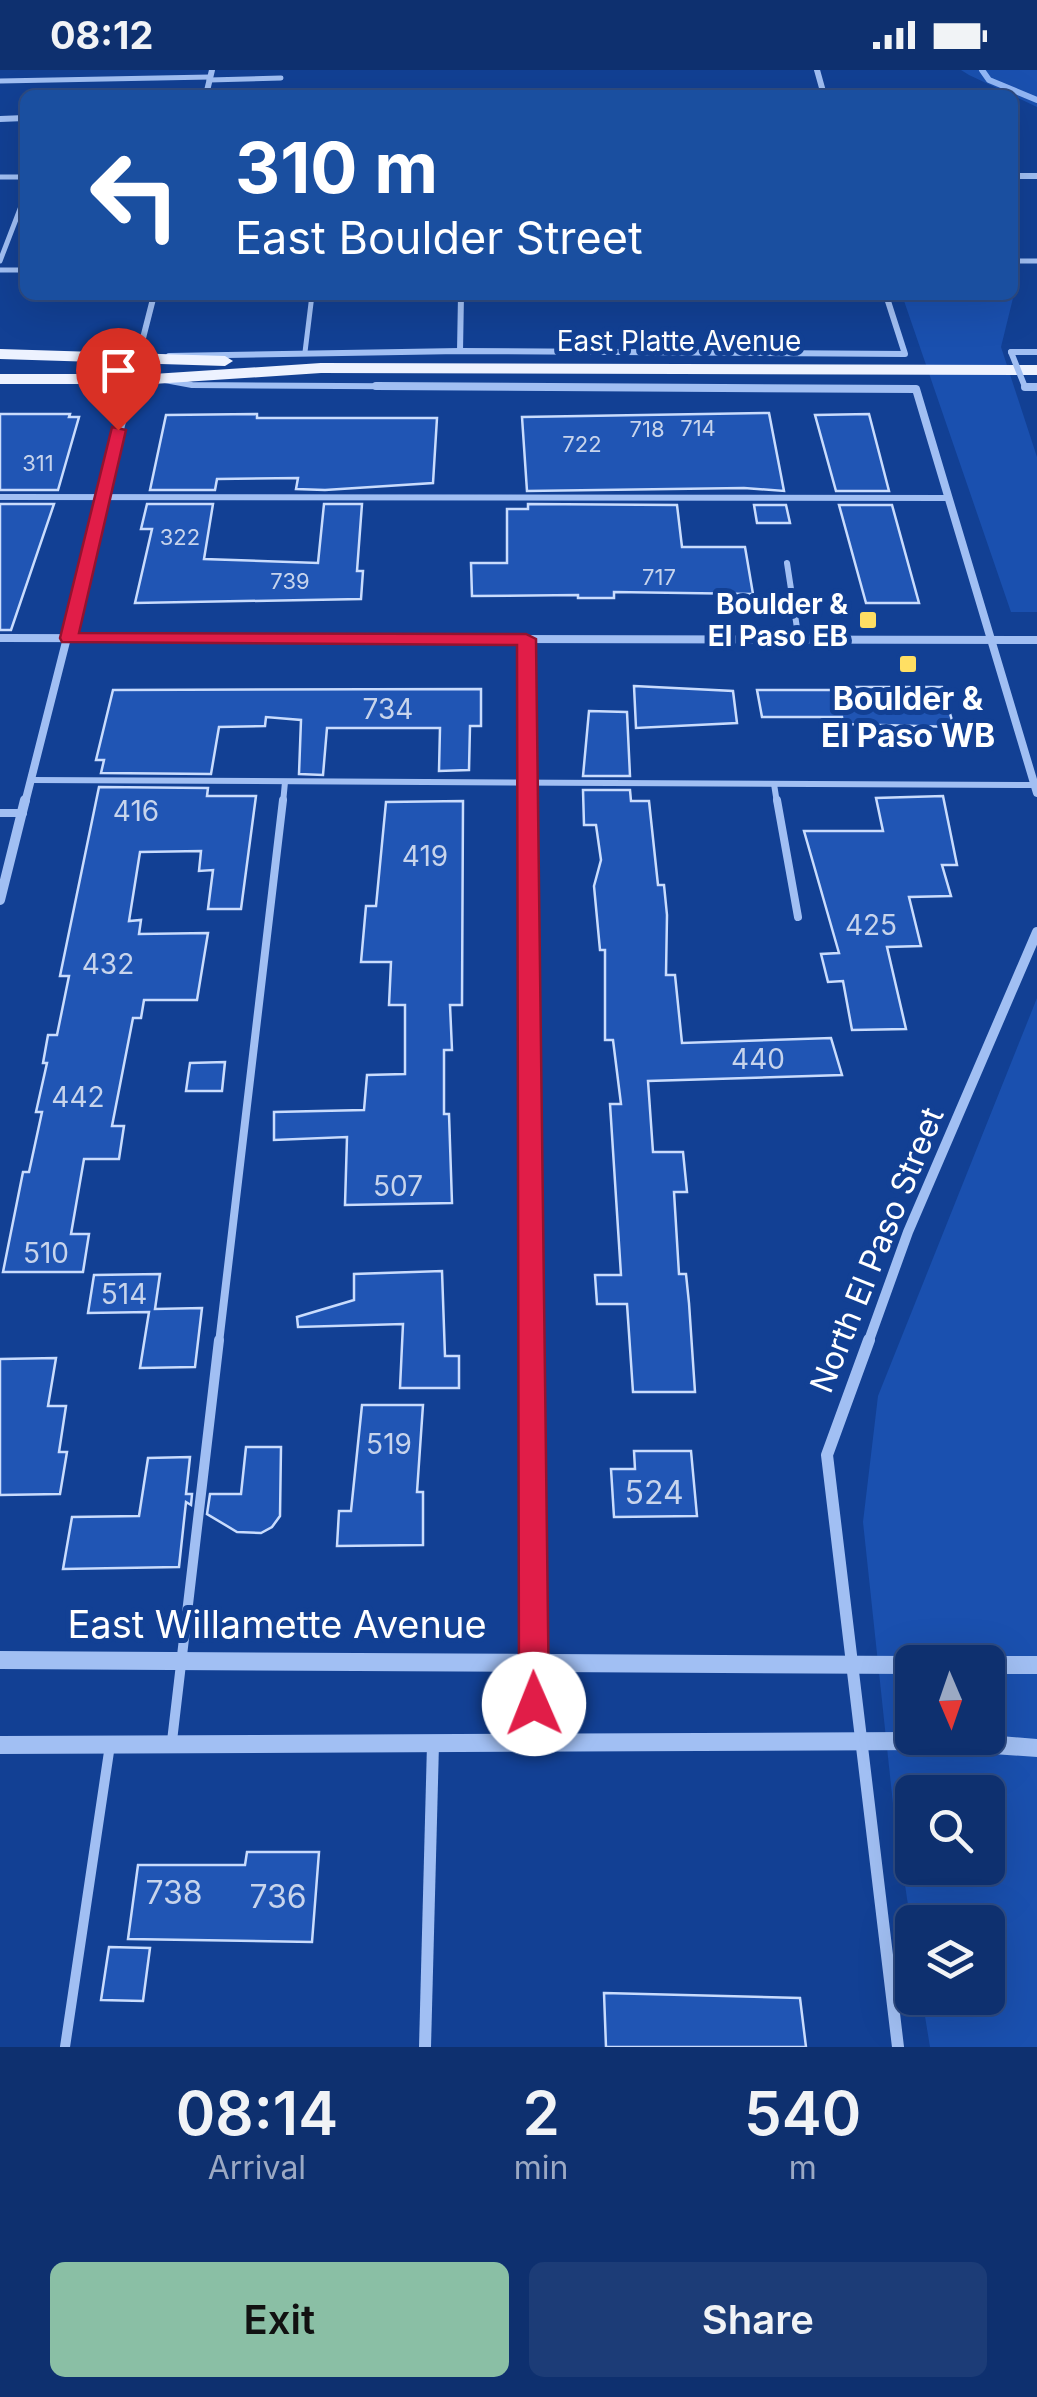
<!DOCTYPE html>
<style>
:root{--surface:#0e306f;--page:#1c3c77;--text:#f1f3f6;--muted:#9ba9c3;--line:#2e4b82;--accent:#8abfa5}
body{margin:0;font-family:Inter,sans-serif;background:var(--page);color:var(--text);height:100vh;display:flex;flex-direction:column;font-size:38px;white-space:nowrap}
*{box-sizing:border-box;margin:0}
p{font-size:32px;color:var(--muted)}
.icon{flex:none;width:55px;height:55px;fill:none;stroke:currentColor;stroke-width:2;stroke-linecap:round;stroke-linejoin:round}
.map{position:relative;height:1977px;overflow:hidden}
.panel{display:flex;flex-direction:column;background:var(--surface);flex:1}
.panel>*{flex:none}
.banner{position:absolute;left:20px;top:20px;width:998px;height:210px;border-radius:15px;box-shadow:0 10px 40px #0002,0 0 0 2px var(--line);background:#1a4fa0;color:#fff;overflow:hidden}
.needle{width:65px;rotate:178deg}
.controls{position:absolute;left:895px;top:1575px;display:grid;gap:20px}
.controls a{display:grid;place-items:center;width:110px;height:110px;border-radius:15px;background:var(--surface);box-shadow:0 10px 40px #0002,0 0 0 2px var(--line);font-size:50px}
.pin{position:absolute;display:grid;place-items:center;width:85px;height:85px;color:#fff;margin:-102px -42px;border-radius:50% 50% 50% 0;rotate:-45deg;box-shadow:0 0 10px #0007}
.pin .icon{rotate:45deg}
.me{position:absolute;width:110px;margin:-55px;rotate:359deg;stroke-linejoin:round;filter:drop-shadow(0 0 8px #0008)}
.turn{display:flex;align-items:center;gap:35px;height:210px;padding:0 50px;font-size:45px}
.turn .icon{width:130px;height:130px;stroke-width:2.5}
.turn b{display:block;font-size:70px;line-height:85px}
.eta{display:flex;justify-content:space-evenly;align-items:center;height:170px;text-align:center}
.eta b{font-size:60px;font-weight:600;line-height:70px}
.cta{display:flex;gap:20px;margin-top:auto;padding:20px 50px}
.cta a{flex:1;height:115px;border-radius:15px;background:var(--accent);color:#111;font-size:40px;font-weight:600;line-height:115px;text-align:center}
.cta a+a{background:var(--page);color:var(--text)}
.status{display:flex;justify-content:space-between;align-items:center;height:70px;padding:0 50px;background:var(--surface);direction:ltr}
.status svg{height:28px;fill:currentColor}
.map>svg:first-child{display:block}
</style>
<div class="status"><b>08:12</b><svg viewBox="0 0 49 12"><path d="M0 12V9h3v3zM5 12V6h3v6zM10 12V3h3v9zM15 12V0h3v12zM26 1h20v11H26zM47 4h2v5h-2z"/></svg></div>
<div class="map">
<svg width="1037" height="1977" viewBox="0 0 1037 1977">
<rect width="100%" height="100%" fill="#124094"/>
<g fill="#1a50af" fill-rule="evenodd">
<polygon points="961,0 1037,0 1037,37 969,5"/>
<polygon points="1013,221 1014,224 1001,277 1037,387 1037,542 1011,542 902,225 1012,225"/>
<path d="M1037,928v1049h-107l-8,-49h66v-76h-76v10l-19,-128 -30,-282 15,-126zM912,1592h76v76h-76zM912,1722h76v76h-76z"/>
</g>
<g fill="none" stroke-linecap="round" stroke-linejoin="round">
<polyline stroke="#93b8f6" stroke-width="6" points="982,0 989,10 1037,30"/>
</g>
<g fill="#2055b4" stroke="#c9dcfd" stroke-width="2.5">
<polygon points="769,343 784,421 744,418 527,421 522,347"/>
<polygon points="0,344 70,344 69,347 79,347 58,420 0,420"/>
<polygon points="257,344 257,348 437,348 433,413 325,420 296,419 298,408 217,409 215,420 150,420 166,345"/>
<polygon points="869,344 889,421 836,421 815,345"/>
<polygon points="0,434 54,434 11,560 0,560"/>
<polygon points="147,434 213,434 204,489 318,493 324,434 362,434 357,501 363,501 361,529 135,533 152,459 141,459"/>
<polygon points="528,434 677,435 682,477 745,477 753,524 614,522 614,528 578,528 578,525 472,526 471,493 507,493 507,439 528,439"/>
<polygon points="754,435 786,435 790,453 757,453"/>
<polygon points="839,435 892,435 919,533 866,533"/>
<polygon points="634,616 733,621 737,653 636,658"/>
<polygon points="842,617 942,617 954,657 843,654 842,647 762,647 757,620 842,620"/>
<polygon points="481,619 481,656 470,656 469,700 439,701 440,658 327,658 323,705 299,704 301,650 266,647 265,656 219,657 211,704 101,703 104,690 96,690 113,620"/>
<polygon points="589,641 627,642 630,706 583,706"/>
<polygon points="99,717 208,718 207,726 256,726 241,839 208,839 213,800 199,801 201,781 140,782 129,851 141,850 139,864 208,863 197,930 144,930 141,948 133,948 112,1056 124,1056 119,1089 84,1089 71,1164 89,1164 83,1202 3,1202 23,1102 29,1102 42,1042 36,1042 47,993 43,993 48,965 57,965 69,906 60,906"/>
<polygon points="583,720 630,720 631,731 649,731 658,815 664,815 667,845 666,905 675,905 682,973 831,968 842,1005 648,1011 653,1082 683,1082 687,1122 674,1122 679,1204 686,1204 689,1233 695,1322 633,1322 627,1234 597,1234 595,1205 621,1205 610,1034 621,1034 613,970 605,970 605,880 600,880 594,816 601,790 596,755 584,755"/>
<polygon points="943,726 957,795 942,795 951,826 909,827 921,876 887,877 906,959 852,960 843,911 828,912 821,884 839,883 804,761 883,761 876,728"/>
<polygon points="463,731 462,935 450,935 452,980 444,980 444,1044 449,1044 452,1133 345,1135 347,1067 274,1070 274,1042 364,1040 367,1005 405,1004 405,935 389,935 391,892 361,892 366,836 376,836 386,732"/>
<polygon points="225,992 222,1021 186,1021 190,993"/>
<polygon points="442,1201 445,1286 459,1286 459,1318 400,1318 403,1254 298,1257 297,1247 354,1230 354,1204"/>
<polygon points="160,1204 155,1239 202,1238 195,1297 140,1298 149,1242 88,1243 94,1205"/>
<polygon points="56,1288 48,1336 66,1336 59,1382 67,1382 60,1424 0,1425 0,1289"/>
<polygon points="362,1335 423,1335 417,1422 423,1422 423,1475 337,1476 339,1441 351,1441"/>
<polygon points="246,1377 281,1377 280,1446 272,1457 261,1463 237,1462 207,1444 210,1424 241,1424"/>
<polygon points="634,1381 691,1381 697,1446 614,1447 611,1399 635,1399"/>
<polygon points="190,1387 186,1424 192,1424 191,1435 186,1432 179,1497 63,1499 72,1447 139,1446 148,1388"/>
<polygon points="247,1782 319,1782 312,1872 128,1869 138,1795 245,1795"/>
<polygon points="109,1877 150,1878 143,1931 101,1930"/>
<polygon points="604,1923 800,1928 806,1977 606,1977"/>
</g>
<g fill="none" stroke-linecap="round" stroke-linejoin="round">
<g stroke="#a1bff3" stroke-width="5">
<polyline points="209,10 281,8"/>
<polyline points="0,11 210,7"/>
<polyline points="0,107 25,107"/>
<polyline points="0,191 25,126"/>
<polyline points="1012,191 1037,191"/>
<polyline points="0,200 25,200"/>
<polyline points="305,282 312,225"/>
</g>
<g stroke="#a1bff3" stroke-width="6">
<polyline points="0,427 947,428"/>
<polyline points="787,493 799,571"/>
<polyline points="31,710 1035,715"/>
<polyline points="774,714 777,733"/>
<polyline points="283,733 285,712"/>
</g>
<g stroke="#a1bff3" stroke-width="8">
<polyline points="777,730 798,847"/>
<polyline points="0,743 23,743"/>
<polyline points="219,1273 283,730"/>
</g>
<g stroke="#a1bff3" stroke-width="10">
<polyline points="172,1671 219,1270"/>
<polyline points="65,1977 110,1675"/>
</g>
<g stroke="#a1bff3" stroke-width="6">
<polyline points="817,0 824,25"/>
<polyline points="206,25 212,0"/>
<polyline points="0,49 25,48"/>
<polyline points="1012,106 1037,106"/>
<polyline points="460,281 461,225"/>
<polyline points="1011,282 1037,282"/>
<polyline points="169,286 460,281 905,284 886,225"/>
<polyline points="165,310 192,315 829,319"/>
<polyline points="1025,317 1037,317"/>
<polyline points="130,319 154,225"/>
</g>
<g stroke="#a1bff3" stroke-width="8">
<polyline points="376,316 916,319 1037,723"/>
<polyline points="1025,317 1037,317"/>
<polyline points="526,569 527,733"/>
<polyline points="25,733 131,316"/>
</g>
<g stroke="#a1bff3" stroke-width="10">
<polyline points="527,730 532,1273"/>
<polyline points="0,830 25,730"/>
<polyline points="868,1273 908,1162 1037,862"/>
</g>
<g stroke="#a1bff3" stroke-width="12">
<polyline points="532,1270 535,1673"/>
<polyline points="869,1270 827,1385 898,1977"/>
<polyline points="425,1977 433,1674"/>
</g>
<g fill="#a1bff3" fill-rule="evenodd">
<polygon points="0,564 1037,566 1037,574 0,572"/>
<polygon points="0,1581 912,1586 922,1592 912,1592 912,1604 0,1599"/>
<polygon points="988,1586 1037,1586 1037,1604 988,1604 988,1592 978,1592"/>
<polygon points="912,1662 912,1668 988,1668 988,1665 1037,1669 1037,1687 934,1680 0,1684 0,1666"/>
</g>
<g fill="#edf2ff" fill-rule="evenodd">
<polygon points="0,279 225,286 233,291 225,296 0,289"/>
<polygon points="321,293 1037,295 1037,305 321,303 153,314 0,314 0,304 153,304"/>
</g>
<polyline stroke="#a1bff3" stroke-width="6" points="1011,282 1025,317"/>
</g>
<polygon fill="#e11d48" stroke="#92132f" stroke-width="2.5" points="112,357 126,360 79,563 526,564 536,569 549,1634 545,1642 534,1645 523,1642 519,1634 517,575 62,572 60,568"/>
<g fill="#ffdf63" stroke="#124094" stroke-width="4">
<rect x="858" y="540" width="20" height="20" rx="5"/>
<rect x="898" y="584" width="20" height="20" rx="5"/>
</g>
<g text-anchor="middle" stroke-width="10" stroke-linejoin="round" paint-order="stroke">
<g font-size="22" fill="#c7d4ec">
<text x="698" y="366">714</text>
<text x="647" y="367">718</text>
<text x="582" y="382">722</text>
<text x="38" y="401">311</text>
<text x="180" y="475">322</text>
<text x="659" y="515">717</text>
<text x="290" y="519">739</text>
</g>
<g font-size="28" fill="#fff" stroke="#124094">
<text x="679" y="281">East Platte Avenue</text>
</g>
<g font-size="28" font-weight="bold" fill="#fff" stroke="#124094" text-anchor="end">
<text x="848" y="544">Boulder &amp;<tspan x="848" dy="32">El Paso EB</tspan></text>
</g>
<g font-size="28" fill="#c7d4ec">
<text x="388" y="649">734</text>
<text x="136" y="751">416</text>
<text x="425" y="796">419</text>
<text x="871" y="865">425</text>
<text x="108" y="904">432</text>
<text x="758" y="999">440</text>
<text x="78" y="1037">442</text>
<text x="398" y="1126">507</text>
<text x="46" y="1193">510</text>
<text x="124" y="1234">514</text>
<text x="389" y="1384">519</text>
</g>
<g font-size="32" font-weight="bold" fill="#fff" stroke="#124094">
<text x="908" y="640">Boulder &amp;<tspan x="908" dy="37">El Paso WB</tspan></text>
</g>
<g font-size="32" fill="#fff" stroke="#124094">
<text transform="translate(877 1180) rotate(-68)" y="11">North El Paso Street</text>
</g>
<g font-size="32" fill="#c7d4ec">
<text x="654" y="1434">524</text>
<text x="174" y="1834">738</text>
<text x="278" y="1838">736</text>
</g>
<g font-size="38" fill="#fff" stroke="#124094">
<text x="277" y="1568">East Willamette Avenue</text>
</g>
</g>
</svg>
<div class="controls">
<a><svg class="needle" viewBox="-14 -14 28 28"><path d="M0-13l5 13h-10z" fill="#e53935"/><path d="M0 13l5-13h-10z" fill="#9ba9c3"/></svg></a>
<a><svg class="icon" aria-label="search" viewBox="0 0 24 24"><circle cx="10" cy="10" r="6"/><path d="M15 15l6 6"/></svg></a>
<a><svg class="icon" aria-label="layers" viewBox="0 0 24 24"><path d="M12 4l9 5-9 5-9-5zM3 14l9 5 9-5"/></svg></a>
</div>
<div class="pin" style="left:118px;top:360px;background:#d93025"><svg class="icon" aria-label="arrive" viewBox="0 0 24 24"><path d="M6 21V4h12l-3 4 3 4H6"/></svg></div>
<svg class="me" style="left:534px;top:1634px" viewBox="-20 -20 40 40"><circle r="19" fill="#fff"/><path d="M0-13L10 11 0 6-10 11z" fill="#e11d48"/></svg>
<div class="banner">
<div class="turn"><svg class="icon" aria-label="left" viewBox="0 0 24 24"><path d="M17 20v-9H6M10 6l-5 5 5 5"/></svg><div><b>310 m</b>East Boulder Street</div></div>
</div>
</div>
<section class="panel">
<div class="eta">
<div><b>08:14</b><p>Arrival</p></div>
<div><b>2</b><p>min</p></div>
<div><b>540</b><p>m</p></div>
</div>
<div class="cta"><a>Exit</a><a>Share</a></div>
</section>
